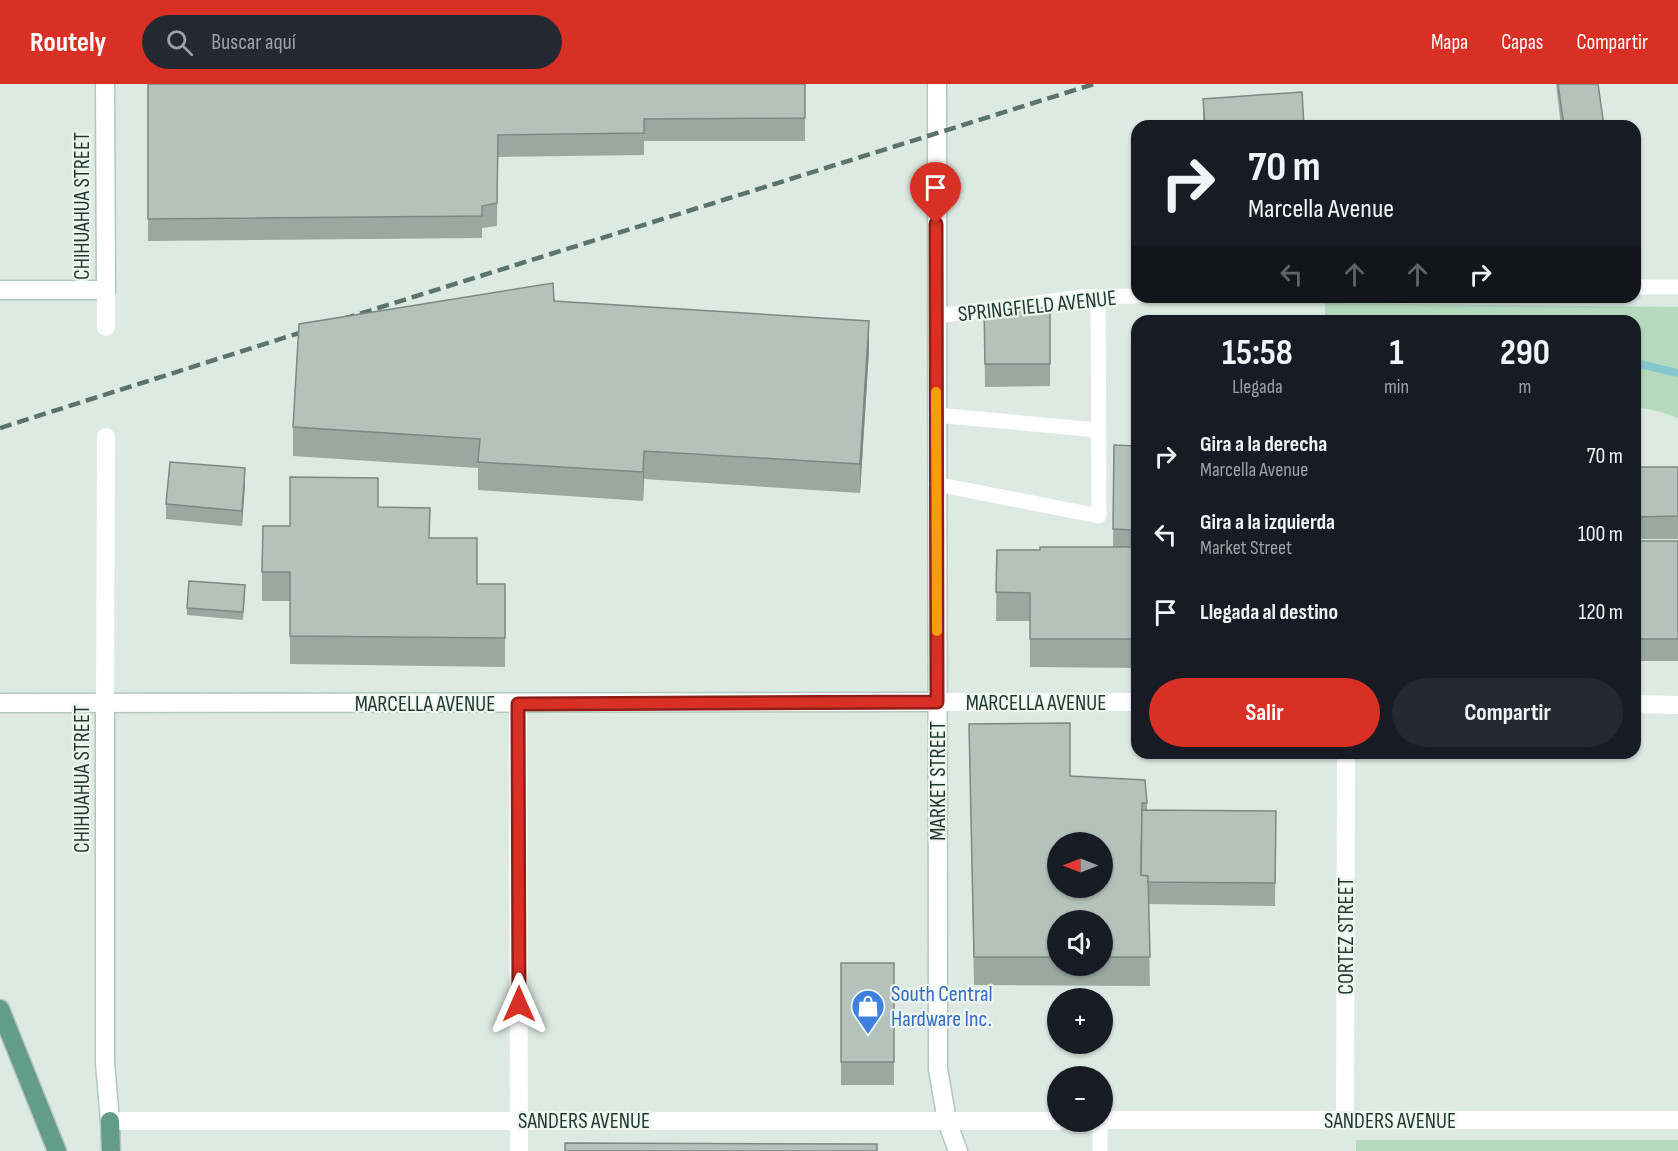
<!DOCTYPE html>
<html lang="es">
<meta charset="utf-8">
<style>
:root{--surface:#171b24;--page:#242831;--text:#f1f3f6;--muted:#9ea1a6;--accent:#d93025}
body{margin:0;font-family:"Sofia Sans Condensed",sans-serif;background:var(--page);color:var(--text);height:100vh;display:flex;flex-direction:column;font-size:22px;white-space:nowrap}
*{box-sizing:border-box;margin:0}
p{font-size:20px;color:var(--muted)}
.icon{flex:none;width:33px;height:33px;fill:none;stroke:currentColor;stroke-width:2;stroke-linecap:round;stroke-linejoin:round}
.map{position:relative;flex:1;overflow:hidden}
.drawer{position:absolute;left:1131px;top:231px;width:510px;height:444px;display:flex;flex-direction:column;background:var(--surface);border-radius:18px;box-shadow:0 2px 4px #0004}
.drawer>*{flex:none}
.guide{position:absolute;left:1131px;top:36px;width:510px;height:183px;border-radius:18px;box-shadow:0 2px 4px #0004;background:#171b24;color:var(--text);overflow:hidden}
.needle{width:39px;rotate:270deg}
.buttons{position:absolute;left:1047px;top:748px;display:grid;gap:12px}
.buttons a{display:grid;place-items:center;width:66px;height:66px;border-radius:50%;background:var(--surface);box-shadow:0 2px 4px #0004;font-size:30px}
.pin{position:absolute;display:grid;place-items:center;width:51px;height:51px;color:#fff;margin:-62px -26px;border-radius:50% 50% 50% 0;rotate:-45deg;box-shadow:0 0 6px #0007}
.pin .icon{rotate:45deg}
.me{position:absolute;width:66px;margin:-33px;rotate:0deg;stroke-linejoin:round;filter:drop-shadow(0 0 4px #0008)}
.turn{display:flex;align-items:center;gap:21px;height:126px;padding:0 18px;font-size:27px}
.turn .icon{width:78px;height:78px;stroke-width:2.5}
.turn b{display:block;font-size:42px;line-height:51px}
.lanes{display:flex;align-items:center;height:57px;padding:0 18px;background:#0003;justify-content:center;gap:30px;direction:ltr}
.lanes .off{opacity:.35}
.eta{display:flex;justify-content:space-evenly;align-items:center;height:102px;text-align:center}
.eta b{font-size:36px;font-weight:700;line-height:42px}
.action{display:flex;gap:12px;margin-top:auto;padding:12px 18px}
.action a{flex:1;height:69px;border-radius:36px;background:var(--accent);color:#fff;font-size:24px;font-weight:700;line-height:69px;text-align:center}
.action a+a{background:var(--page);color:var(--text)}
ul{padding:0;list-style:none}
li{display:flex;align-items:center;gap:18px;height:78px;padding:0 18px}
li div{flex:1}
li b{display:block;font-size:22px}
li em{font-style:normal}
header{display:flex;align-items:center;gap:36px;box-sizing:border-box;height:84px;padding:0 30px;background:var(--accent);color:#fff}
header strong{font-size:28px}
nav{display:flex;gap:33px;margin-inline-start:auto;font-size:21px}
.search{width:420px;height:54px;background:var(--page);display:flex;align-items:center;gap:15px;box-sizing:border-box;padding:0 21px;border-radius:33px;color:var(--muted);font-size:22px}
.map>svg:first-child{display:block}
</style>
<header>
<strong>Routely</strong>
<div class="search"><svg class="icon" aria-label="search" viewBox="0 0 24 24"><circle cx="10" cy="10" r="6"/><path d="M15 15l6 6"/></svg>Buscar aquí</div>
<nav><a>Mapa</a><a>Capas</a><a>Compartir</a></nav>
</header>
<div class="map">
<svg width="1678" height="1067" viewBox="0 0 1678 1067">
<rect width="100%" height="100%" fill="#dde9e3"/>
<g fill="#b6dabe">
<polygon points="1325,219 1678,223 1678,334 1658,327 1635,323 1635,237 1325,237"/>
<rect x="1356" y="1056" width="322" height="11"/>
</g>
<g fill="none" stroke-linecap="round" stroke-linejoin="round">
<polyline stroke="#86c7cd" stroke-width="8" points="1635,279 1678,289"/>
<defs>
<g id="secondary">
<polyline points="937,0 938,985 947,1037 958,1067"/>
<polyline points="0,206 106,206 105,0"/>
<polyline points="0,619 937,618"/>
<polyline points="105,619 105,979 110,1037"/>
</g>
<g id="primary">
<polyline points="0,925 57,1067"/>
<polyline points="110,1037 111,1067"/>
</g>
</defs>
<use href="#secondary" stroke="#b1c8be" stroke-width="21"/>
<use href="#primary" stroke="#bcc3c1" stroke-width="21"/>
<g stroke="#fff" stroke-width="15">
<polyline points="1635,203 1678,203"/>
<polyline points="936,232 1083,213 1137,212"/>
<polyline points="936,331 1098,346"/>
<polyline points="936,400 1099,432 1098,213"/>
<polyline points="1100,1067 1100,1038"/>
</g>
<g stroke="#fff" stroke-width="18">
<polyline points="106,206 106,243"/>
<polyline points="937,618 1137,618"/>
<polyline points="105,619 106,353"/>
<polyline points="518,619 519,1067"/>
<polyline points="1635,620 1678,621"/>
<polyline points="1102,1036 1678,1036"/>
<polyline points="1345,1036 1346,669"/>
<polyline points="110,1037 1058,1037"/>
</g>
<use href="#secondary" stroke="#fff" stroke-width="18"/>
<use href="#primary" stroke="#639d8a" stroke-width="18"/>
<g stroke="#5a746b" stroke-width="4.5" stroke-dasharray="12 6" stroke-linecap="butt">
<polyline points="343,235 1094,0"/>
<polyline points="0,344 315,244"/>
</g>
</g>
<g fill="#9aa8a2" fill-rule="evenodd">
<polygon points="148,0 805,0 805,57 644,57 644,71 498,73 497,142 482,144 482,154 148,157"/>
<polygon points="1556,0 1598,0 1604,42 1561,42"/>
<polygon points="1203,15 1304,42 1203,42"/>
<polygon points="554,217 869,266 860,409 644,395 643,417 478,406 478,384 293,372 293,343"/>
<polygon points="984,224 1050,224 1050,302 985,303"/>
<polygon points="1137,265 1137,584 1030,583 1030,537 996,537 997,466 1040,466 1113,463 1114,361 1136,362"/>
<rect x="1635" y="383" width="43" height="72"/>
<polygon points="245,399 242,442 166,435 166,420"/>
<polygon points="378,423 430,454 477,500 505,500 505,583 290,580 290,517 262,517 262,488 290,442"/>
<rect x="1635" y="457" width="43" height="120"/>
<polygon points="245,509 243,536 187,531 187,524"/>
<path d="M969,640l101,52 77,27v7l129,1 -1,95 -127,-2 2,82 -176,-1zM1058,837h44v45h-44z"/>
<rect x="841" y="879" width="53" height="122"/>
</g>
<g fill="#7d8884">
<polygon points="869,237 869,266 860,409 860,380"/>
<polygon points="644,367 644,395 643,417 643,388"/>
<polygon points="245,384 245,399 242,442 242,427"/>
</g>
<g fill="#b3c3bc" stroke="#7d8884" stroke-width="1.5" fill-rule="evenodd">
<polygon points="148,0 805,0 805,34 644,35 644,49 498,51 497,119 482,122 482,132 148,135"/>
<polygon points="1558,0 1598,0 1604,42 1564,42"/>
<polygon points="1302,8 1304,42 1205,42 1203,15"/>
<polygon points="553,199 554,217 869,237 860,380 644,367 643,388 478,378 480,355 293,343 299,240"/>
<polygon points="984,224 1050,224 1050,280 985,280"/>
<polygon points="1137,265 1137,469 1134,469 1134,446 1113,445 1114,361 1136,362"/>
<polygon points="170,378 245,384 242,427 166,420"/>
<polygon points="1635,383 1678,383 1678,432 1635,433"/>
<polygon points="290,393 378,394 378,423 430,424 429,454 477,454 477,500 505,500 505,554 290,552 290,488 262,488 263,442 290,442"/>
<rect x="1635" y="457" width="43" height="98"/>
<polygon points="1040,463 1134,463 1134,487 1137,487 1137,555 1030,555 1030,509 996,508 997,466 1040,466"/>
<polygon points="189,497 245,501 243,528 187,524"/>
<path d="M1070,639v53l75,4 2,23h-5l-1,72 7,1 2,81h-48v-36h-44v36h-84l-5,-233zM1058,759h44v45h-44z"/>
<polygon points="1142,726 1276,727 1275,799 1148,798 1148,792 1141,791"/>
<rect x="841" y="879" width="53" height="99"/>
<polygon points="565,1059 877,1060 877,1067 565,1067"/>
</g>
<g fill="none" stroke-linecap="round" stroke-linejoin="round">
<defs>
<polyline id="route" points="519,920 518,620 937,618 936,140"/>
</defs>
<use href="#route" stroke="#8d1f18" stroke-width="15"/>
<use href="#route" stroke="#d93025" stroke-width="10"/>
<polyline stroke="#f59e0b" stroke-width="10" points="936,308 937,547"/>
</g>
<defs>
<symbol id="shop-pin" viewBox="-11 -11 22 30"><path d="M0 17L-7.5 6A9.5 9.5 0 1 1 7.5 6Z" fill="#3f7fe0" stroke="#edf6f1"/><path d="M-5-2.5h2.3a2.7 3.5 0 0 1 5.4 0H5L5.5 6h-11ZM-1.5-2.5h3a1.5 2.3 0 0 0-3 0Z" fill="#fff"/></symbol>
</defs>
<g fill-rule="evenodd">
<use href="#shop-pin" x="849" y="903" width="38" height="52"/>
</g>
<g text-anchor="middle" stroke-width="4.5" stroke-linejoin="round" paint-order="stroke">
<g font-size="22" fill="#203830" stroke="#edf6f1">
<text transform="translate(81 122) rotate(-90)" y="8">CHIHUAHUA STREET</text>
<text transform="translate(1037 221) rotate(-6)" y="8">SPRINGFIELD AVENUE</text>
<text x="1036" y="626">MARCELLA AVENUE</text>
<text x="425" y="627">MARCELLA AVENUE</text>
<text transform="translate(81 695) rotate(-90)" y="8">CHIHUAHUA STREET</text>
<text transform="translate(937 697) rotate(-90)" y="8">MARKET STREET</text>
<text transform="translate(1345 852) rotate(-90)" y="8">CORTEZ STREET</text>
<text x="584" y="1044">SANDERS AVENUE</text>
<text x="1390" y="1044">SANDERS AVENUE</text>
</g>
<g font-size="22" fill="#366cbe" stroke="#edf6f1" text-anchor="start">
<text x="891" y="917">South Central<tspan x="891" dy="25">Hardware Inc.</tspan></text>
</g>
</g>
</svg>
<div class="buttons">
<a><svg class="needle" viewBox="-14 -14 28 28"><path d="M0-13l5 13h-10z" fill="#e53935"/><path d="M0 13l5-13h-10z" fill="#9ea1a6"/></svg></a>
<a><svg class="icon" aria-label="sound" viewBox="0 0 24 24"><path d="M4 9h4l5-4v14l-5-4H4zM17 9q2 3 0 6"/></svg></a>
<a>+</a>
<a>−</a>
</div>
<div class="pin" style="left:936px;top:140px;background:#d93025"><svg class="icon" aria-label="arrive" viewBox="0 0 24 24"><path d="M6 21V4h12l-3 4 3 4H6"/></svg></div>
<svg class="me" style="left:519px;top:920px" viewBox="-20 -20 40 40"><path d="M0-17L14 15 0 8-14 15z" fill="#d93025" stroke="#fff" stroke-width="4"/></svg>
<div class="guide">
<div class="turn"><svg class="icon" aria-label="right" viewBox="0 0 24 24"><path d="M7 20v-9h11M14 6l5 5-5 5"/></svg><div><b>70 m</b>Marcella Avenue</div></div>
<div class="lanes"><svg class="icon off" aria-label="left" viewBox="0 0 24 24"><path d="M17 20v-9H6M10 6l-5 5 5 5"/></svg><svg class="icon off" aria-label="ahead" viewBox="0 0 24 24"><path d="M12 20V5M6 11l6-6 6 6"/></svg><svg class="icon off" aria-label="ahead" viewBox="0 0 24 24"><path d="M12 20V5M6 11l6-6 6 6"/></svg><svg class="icon" aria-label="right" viewBox="0 0 24 24"><path d="M7 20v-9h11M14 6l5 5-5 5"/></svg></div>
</div>
<section class="drawer">
<div class="eta">
<div><b>15:58</b><p>Llegada</p></div>
<div><b>1</b><p>min</p></div>
<div><b>290</b><p>m</p></div>
</div>
<ul>
<li><svg class="icon" aria-label="right" viewBox="0 0 24 24"><path d="M7 20v-9h11M14 6l5 5-5 5"/></svg><div><b>Gira a la derecha</b><p>Marcella Avenue</p></div><em>70 m</em></li>
<li><svg class="icon" aria-label="left" viewBox="0 0 24 24"><path d="M17 20v-9H6M10 6l-5 5 5 5"/></svg><div><b>Gira a la izquierda</b><p>Market Street</p></div><em>100 m</em></li>
<li><svg class="icon" aria-label="arrive" viewBox="0 0 24 24"><path d="M6 21V4h12l-3 4 3 4H6"/></svg><div><b>Llegada al destino</b></div><em>120 m</em></li>
</ul>
<div class="action"><a>Salir</a><a>Compartir</a></div>
</section>
</div>
